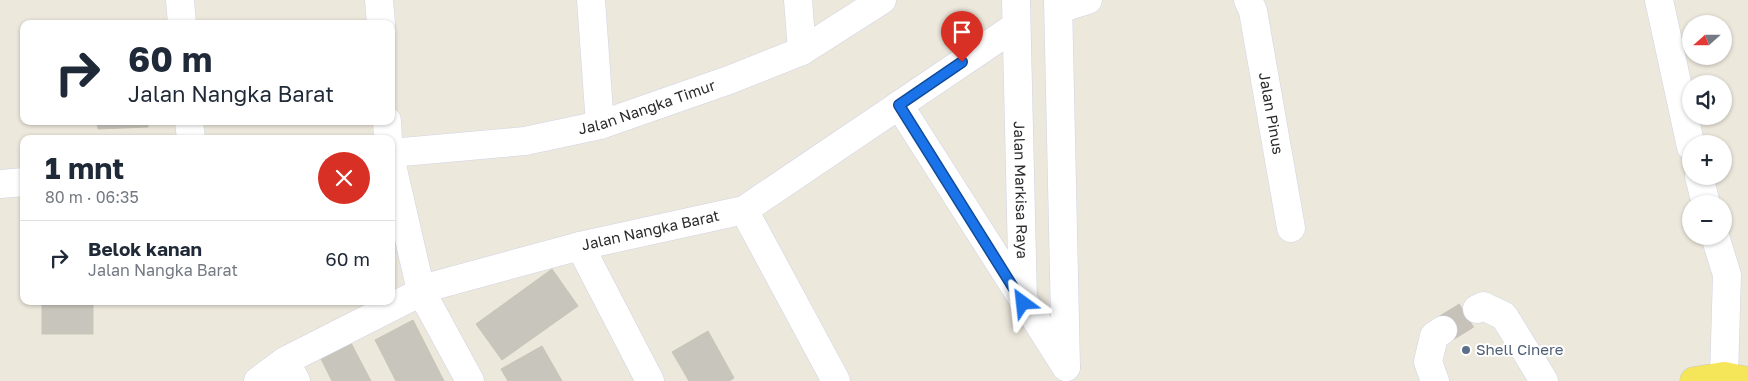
<!DOCTYPE html>
<html lang="id">
<meta charset="utf-8">
<style>
:root{--surface:#fff;--page:#f6f6f7;--text:#1f2937;--muted:#747a83;--line:#e0e1e3}
body{margin:0;font-family:"Golos Text",sans-serif;background:var(--page);color:var(--text);height:100vh;display:flex;flex-direction:column;font-size:19px;white-space:nowrap}
*{box-sizing:border-box;margin:0}
p{font-size:16px;color:var(--muted)}
.icon{flex:none;width:28px;height:28px;fill:none;stroke:currentColor;stroke-width:2;stroke-linecap:round;stroke-linejoin:round}
.map{position:relative;flex:1;overflow:hidden}
.drawer{position:absolute;left:20px;top:135px;width:375px;height:170px;display:flex;flex-direction:column;background:var(--surface);border-radius:10px;box-shadow:0 1px 4px #0004}
.drawer>*{flex:none}
.banner{position:absolute;left:20px;top:20px;width:375px;height:105px;border-radius:10px;box-shadow:0 1px 4px #0004;background:#fff;color:var(--text);overflow:hidden}
.needle{width:32px;rotate:249deg}
.controls{position:absolute;left:1682px;top:15px;display:grid;gap:10px}
.controls a{display:grid;place-items:center;width:50px;height:50px;border-radius:50%;background:var(--surface);box-shadow:0 1px 4px #0004;font-size:25px}
.pin{position:absolute;display:grid;place-items:center;width:42px;height:42px;color:#fff;margin:-51px -21px;border-radius:50% 50% 50% 0;rotate:-45deg;box-shadow:0 0 5px #0007}
.pin .icon{rotate:45deg}
.me{position:absolute;width:55px;margin:-28px;rotate:330deg;stroke-linejoin:round;filter:drop-shadow(0 0 4px #0008)}
.turn{display:flex;align-items:center;gap:18px;height:105px;padding:0 25px;font-size:22px}
.turn .icon{width:65px;height:65px;stroke-width:2.5}
.turn b{display:block;font-size:35px;line-height:42px}
.round{display:grid;place-items:center;flex:none;width:52px;height:52px;border-radius:26px;background:var(--page)}
.head{display:flex;align-items:center;justify-content:space-between;height:85px;padding:0 25px}
h1{font-size:30px;font-weight:700;line-height:38px}
ul{padding:0;list-style:none}
li{display:flex;align-items:center;gap:15px;height:75px;padding:0 25px;border-top:1px solid var(--line)}
li div{flex:1}
li b{display:block;font-size:19px}
li em{font-style:normal}
.map>svg:first-child{display:block}
</style>
<div class="map">
<svg width="1748" height="381" viewBox="0 0 1748 381">
<rect width="100%" height="100%" fill="#ede8dc"/>
<g fill="#c8c5bc" stroke="#c8c4b6">
<polygon points="97,121 148,121 148,127 98,129"/>
<polygon points="552,269 578,306 502,360 476,324"/>
<rect x="42" y="301" width="51" height="33"/>
<polygon points="413,320 444,381 396,381 375,340"/>
<polygon points="708,331 734,378 729,381 689,381 672,352"/>
<polygon points="351,343 371,381 332,381 321,359"/>
<polygon points="542,346 562,381 508,381 501,369"/>
</g>
<g fill="none" stroke-linecap="round" stroke-linejoin="round">
<polyline stroke="#c6c2b9" stroke-width="28" stroke-dasharray="28 14" stroke-linecap="butt" points="1443,330 1477,309"/>
<defs>
<g id="minor">
<polyline points="180,0 182,24"/>
<polyline points="379,0 381,24"/>
<polyline points="591,0 600,125"/>
<polyline points="798,0 802,51"/>
<path id="s1" d="M1016,0l7,301"/>
<polyline points="1058,0 1066,367"/>
<path id="s2" d="M1248,0l5,11 38,217"/>
<polyline points="1659,0 1691,147"/>
<polyline points="1059,9 1088,0"/>
<polyline points="899,105 1066,367"/>
<polyline points="189,121 191,139"/>
<polyline points="387,121 388,139"/>
<path id="s3" d="M391,153l134,-12 75,-16 129,-45 73,-29 80,-51"/>
<polyline points="391,161 421,291 470,381"/>
<polyline points="1699,176 1706,204"/>
<polyline points="0,184 24,182"/>
<polyline points="744,210 836,381"/>
<polyline points="1715,236 1727,275 1724,376"/>
<polyline points="580,246 650,381"/>
<polyline points="1477,309 1483,306 1504,316 1544,381"/>
<polyline points="285,361 296,381"/>
<path id="s4" d="M258,381l27,-20 148,-75 147,-40 164,-36 272,-184"/>
<polyline points="1435,381 1428,362 1434,336 1443,330"/>
</g>
<polyline id="major" points="1694,381 1724,376 1748,381"/>
</defs>
<use href="#minor" stroke="#d1d2e4" stroke-width="29"/>
<use href="#major" stroke="#c8c8c8" stroke-width="29"/>
<use href="#minor" stroke="#fff" stroke-width="28"/>
<use href="#major" stroke="#f5e559" stroke-width="28"/>
</g>
<g fill="none" stroke-linecap="round" stroke-linejoin="round">
<defs>
<polyline id="route" points="962,62 899,105 1023,303"/>
</defs>
<use href="#route" stroke="#114b97" stroke-width="12"/>
<use href="#route" stroke="#1a73e8" stroke-width="9"/>
</g>
<circle fill="#5c6f8a" stroke="#fff" stroke-width="2" cx="1466" cy="350" r="5"/>
<g text-anchor="middle" stroke-width="4" stroke-linejoin="round" paint-order="stroke">
<g font-size="15" fill="#2b2b2b" stroke="#fff">
<text dy="5" stroke="none"><textPath href="#s3" startOffset="261">Jalan Nangka Timur</textPath></text>
<text dy="5" stroke="none"><textPath href="#s2" startOffset="116">Jalan Pinus</textPath></text>
<text dy="5" stroke="none"><textPath href="#s1" startOffset="190">Jalan Markisa Raya</textPath></text>
<text dy="5" stroke="none"><textPath href="#s4" startOffset="424">Jalan Nangka Barat</textPath></text>
</g>
<g font-size="15" fill="#4e5e75" stroke="#fff" text-anchor="start">
<text x="1476" y="355">Shell Cinere</text>
</g>
</g>
</svg>
<div class="controls">
<a><svg class="needle" viewBox="-14 -14 28 28"><path d="M0-13l5 13h-10z" fill="#e53935"/><path d="M0 13l5-13h-10z" fill="#747a83"/></svg></a>
<a><svg class="icon" aria-label="sound" viewBox="0 0 24 24"><path d="M4 9h4l5-4v14l-5-4H4zM17 9q2 3 0 6"/></svg></a>
<a>+</a>
<a>−</a>
</div>
<div class="pin" style="left:962px;top:62px;background:#d93025"><svg class="icon" aria-label="arrive" viewBox="0 0 24 24"><path d="M6 21V4h12l-3 4 3 4H6"/></svg></div>
<svg class="me" style="left:1023px;top:303px" viewBox="-20 -20 40 40"><path d="M0-17L14 15 0 8-14 15z" fill="#1a73e8" stroke="#fff" stroke-width="4"/></svg>
<div class="banner">
<div class="turn"><svg class="icon" aria-label="right" viewBox="0 0 24 24"><path d="M7 20v-9h11M14 6l5 5-5 5"/></svg><div><b>60 m</b>Jalan Nangka Barat</div></div>
</div>
<section class="drawer">
<div class="head"><div><h1>1 mnt</h1><p>80 m · 06:35</p></div><a class="round" style="background:#d93025;color:#fff"><svg class="icon" aria-label="close" viewBox="0 0 24 24"><path d="M6 6l12 12M18 6L6 18"/></svg></a></div>
<ul>
<li><svg class="icon" aria-label="right" viewBox="0 0 24 24"><path d="M7 20v-9h11M14 6l5 5-5 5"/></svg><div><b>Belok kanan</b><p>Jalan Nangka Barat</p></div><em>60 m</em></li>
</ul>
</section>
</div>
